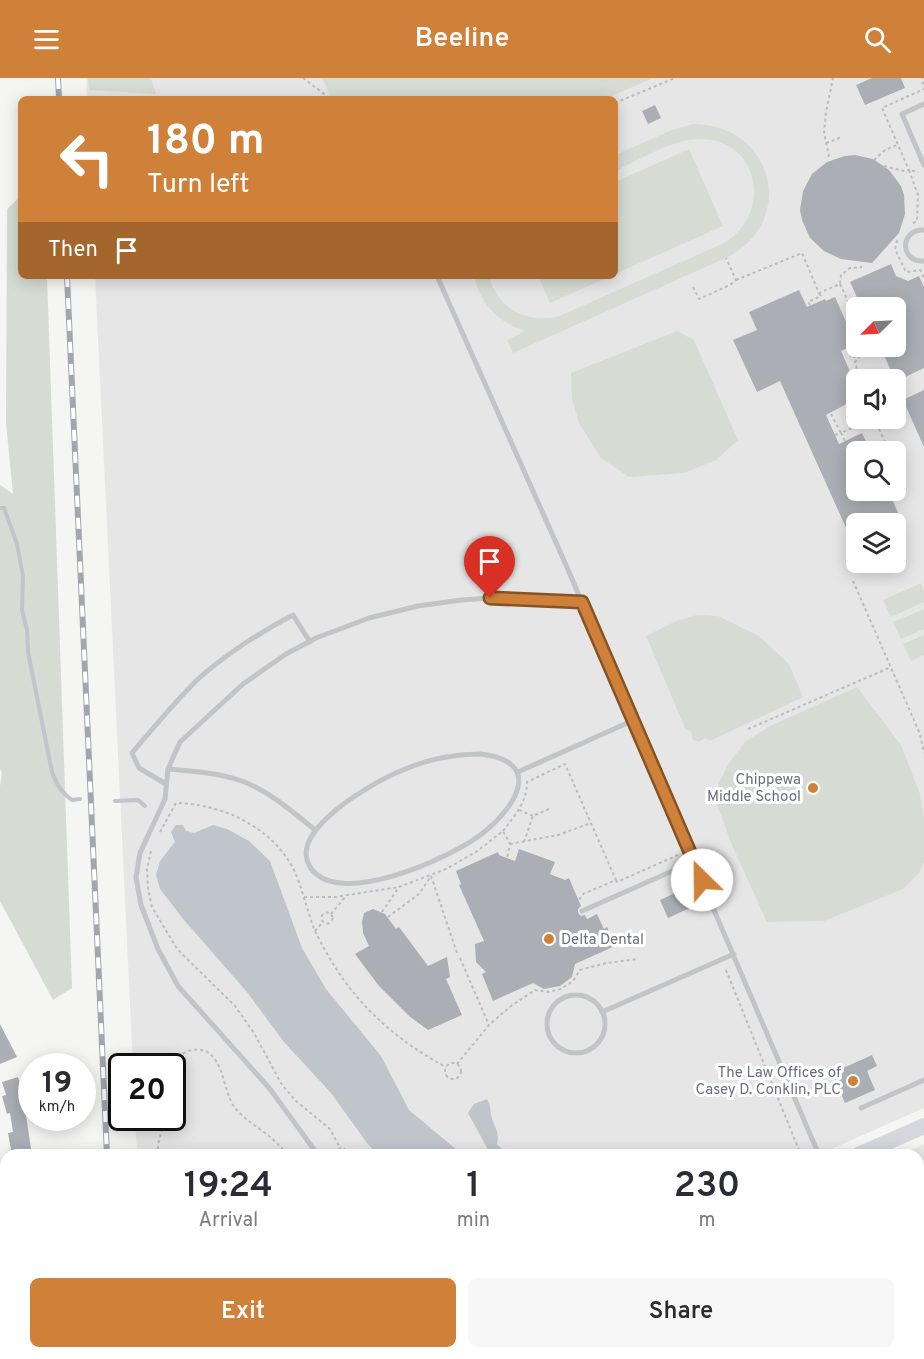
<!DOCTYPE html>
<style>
:root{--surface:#fff;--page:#f7f7f7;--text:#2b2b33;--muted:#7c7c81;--accent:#cf8039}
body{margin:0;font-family:Overpass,sans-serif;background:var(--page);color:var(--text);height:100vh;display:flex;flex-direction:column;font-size:22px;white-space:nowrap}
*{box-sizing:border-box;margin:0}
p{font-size:20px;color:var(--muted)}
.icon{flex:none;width:33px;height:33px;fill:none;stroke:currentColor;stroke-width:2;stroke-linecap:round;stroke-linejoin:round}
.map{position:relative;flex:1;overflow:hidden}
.side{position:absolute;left:0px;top:1071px;width:924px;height:210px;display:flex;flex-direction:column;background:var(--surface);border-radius:18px 18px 0 0;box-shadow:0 3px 15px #0003}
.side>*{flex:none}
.banner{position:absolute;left:18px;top:18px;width:600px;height:183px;border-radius:9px;box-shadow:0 3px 15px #0003;background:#cf8039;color:#fff;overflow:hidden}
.needle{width:39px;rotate:246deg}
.tools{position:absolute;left:846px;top:219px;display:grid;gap:12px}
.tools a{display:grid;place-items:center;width:60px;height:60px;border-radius:9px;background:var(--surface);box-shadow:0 3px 15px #0003;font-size:30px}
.speed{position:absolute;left:18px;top:975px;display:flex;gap:12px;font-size:30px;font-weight:700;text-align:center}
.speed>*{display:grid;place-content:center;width:78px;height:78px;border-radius:50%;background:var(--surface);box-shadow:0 3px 15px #0003;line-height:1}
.speed small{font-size:15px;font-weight:400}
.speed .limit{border:3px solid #111;border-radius:9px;background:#fff;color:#111}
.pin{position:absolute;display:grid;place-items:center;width:51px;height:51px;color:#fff;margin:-62px -26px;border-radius:50% 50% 50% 0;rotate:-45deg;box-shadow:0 0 6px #0007}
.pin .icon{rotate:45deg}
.me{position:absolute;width:66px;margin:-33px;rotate:337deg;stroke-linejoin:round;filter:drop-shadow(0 0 4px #0008)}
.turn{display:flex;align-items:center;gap:21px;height:126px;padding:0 30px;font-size:27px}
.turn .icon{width:78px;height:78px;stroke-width:2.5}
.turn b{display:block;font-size:42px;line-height:51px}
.then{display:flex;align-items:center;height:57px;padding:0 30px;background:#0003;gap:12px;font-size:22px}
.eta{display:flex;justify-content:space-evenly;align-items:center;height:102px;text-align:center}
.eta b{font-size:36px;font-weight:600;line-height:42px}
.action{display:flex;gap:12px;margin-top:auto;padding:12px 30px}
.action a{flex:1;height:69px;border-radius:9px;background:var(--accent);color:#fff;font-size:24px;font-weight:600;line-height:69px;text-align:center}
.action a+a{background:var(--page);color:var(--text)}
header{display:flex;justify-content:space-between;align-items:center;height:78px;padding:0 30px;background:var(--accent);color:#fff;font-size:27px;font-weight:600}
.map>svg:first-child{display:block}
</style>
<header><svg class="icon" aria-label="menu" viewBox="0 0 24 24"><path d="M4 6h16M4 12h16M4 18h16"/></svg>Beeline<svg class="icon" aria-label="search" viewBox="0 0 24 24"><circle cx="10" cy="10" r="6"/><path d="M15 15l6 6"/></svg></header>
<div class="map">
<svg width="924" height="1281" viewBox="0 0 924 1281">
<rect width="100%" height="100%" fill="#f5f6f3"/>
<g fill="#e6e6e6" fill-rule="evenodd">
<path d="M86,0h838v1030l-106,47h-681l-2,-37h37v-52h-39l-38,-790h520v-177h-528zM856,230h40v38h-40zM856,302h40v38h-40zM856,374h40v38h-40zM856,446h40v38h-40z"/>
<polygon points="924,1066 924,1281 770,1281 767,1275 918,1275 918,1077 900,1077"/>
<polygon points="146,1275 373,1275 360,1281 147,1281"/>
</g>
<g fill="#d6dcd4">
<polygon points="88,0 151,0 156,16 89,12"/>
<polygon points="322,0 653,0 605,21 332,21"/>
<path d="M692,46c80,-1 107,95 36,133l-215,96 -6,-13 18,-9c-26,-8 -45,-27 -51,-55h15c8,32 36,47 68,41l165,-73c51,-28 39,-104 -21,-105 -26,-1 -62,21 -86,32v-16l57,-25z"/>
<polygon points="689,71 723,148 615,196 615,104"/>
<polygon points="21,118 21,198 47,198 72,910 53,922 0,823 0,708 2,695 0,691 0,407 13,416 6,345 7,131"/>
<polygon points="538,198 611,198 550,225"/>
<polygon points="677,253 694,262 738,362 716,382 684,395 629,399 601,380 579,345 572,321 571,295"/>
<polygon points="921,505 924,513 924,524 891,539 883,522"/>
<polygon points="924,531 924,551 901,561 893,544"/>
<polygon points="697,537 718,538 759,558 789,586 803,619 710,663 705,660 699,664 693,662 691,654 685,650 646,558 676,543"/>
<polygon points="924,557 924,577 911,583 903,566"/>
<polygon points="857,609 901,667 920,716 924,740 924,784 919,795 903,811 824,843 767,844 731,765 716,723 718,707 729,685 745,664 754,658 770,648"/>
</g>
<g fill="#c0c4cb">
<polygon points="176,747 183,747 186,753 194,755 213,747 227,751 249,763 270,783 302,870 326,911 381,978 409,1032 463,1077 378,1077 367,1065 331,1015 284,964 247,914 184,842 160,811 156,797 160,783 175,764 171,754"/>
<path d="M487,1021c4,7 3,12 5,20 3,9 8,14 5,25l11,11h-17l-23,-42 6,-9z"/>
</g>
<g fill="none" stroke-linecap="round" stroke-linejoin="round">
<g stroke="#c0c4cb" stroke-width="4">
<path d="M0,430h4l13,36 6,32 -1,34 5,20 1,22 24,120c5,13 9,20 20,28l8,-1"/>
<polyline points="115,723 138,722 145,728"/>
</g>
</g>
<g fill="#abafb5">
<polygon points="872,0 901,0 905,10 865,27 856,7"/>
<polygon points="655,27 661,40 648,46 642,33"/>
<polygon points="855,77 873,81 889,92 901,108 904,117 905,136 899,155 872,185 841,181 824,173 810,160 802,142 800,132 803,113 812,96 827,84 845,78"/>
<polygon points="891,186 896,198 908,203 919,198 924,209 924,290 899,302 895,302 880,268 896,268 896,230 862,230 850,204"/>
<polygon points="799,212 807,229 825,221 826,223 835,219 856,266 841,273 856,307 856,321 826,337 839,366 862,355 871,374 856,374 856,412 888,412 903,446 856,446 856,472 780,303 757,314 733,262 757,252 749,234"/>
<polygon points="924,312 924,369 903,322"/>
<polygon points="519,771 555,784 550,796 565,802 569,800 581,828 578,831 578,835 581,838 585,837 587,841 597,836 604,851 607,849 615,868 575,886 572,899 560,908 544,911 533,905 493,923 482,896 486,894 476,884 475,866 484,863 459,807 461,806 456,793 498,774 499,777 515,783"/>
<polygon points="686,810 694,828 668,840 660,822"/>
<polygon points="373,831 385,836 396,851 399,849 428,888 447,879 450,899 446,901 462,937 428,952 409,938 379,908 355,876 369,868 363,855 362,844 364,835"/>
<polygon points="0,946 17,979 0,986"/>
<polygon points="872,977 877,988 867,993 875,1012 845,1025 832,995"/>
<polygon points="18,999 27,1030 25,1031 32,1077 12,1077 8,1055 13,1054 10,1035 7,1036 2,1018 6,1017 2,1004"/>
</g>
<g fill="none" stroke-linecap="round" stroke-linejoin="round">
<g stroke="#bbbcbf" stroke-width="2" stroke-dasharray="3 3" stroke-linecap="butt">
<polyline points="303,0 331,21"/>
<polyline points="615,25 675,0"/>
<polyline points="826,65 842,59"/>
<polyline points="829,79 824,54 826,34 833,0"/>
<polyline points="874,82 885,72 897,67"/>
<polyline points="884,88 904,93 909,92 882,30 924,11 922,0"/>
<polyline points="913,145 917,143 918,117 909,92 918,94"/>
<polyline points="897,162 895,171 906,194 920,192 924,200"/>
<polyline points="736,202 802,175 819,215 840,206 841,197 850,190 862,189"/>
<polyline points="840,206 856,241"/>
<polyline points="693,209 699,221 730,207 736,202 726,180"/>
<polyline points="810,227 808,224 821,218 819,215"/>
<polyline points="853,271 855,284"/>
<polyline points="860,302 855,284 868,268"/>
<polyline points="831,336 841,355 874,340"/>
<polyline points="874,340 885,364"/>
<polyline points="835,357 841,355 845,363"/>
<polyline points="853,503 920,656 924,675"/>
<polyline points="748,651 891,589"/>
<polyline points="519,732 533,738"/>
<path d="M503,753c12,-16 24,-29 24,-49l38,-18 51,116 -33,14 -4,6"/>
<path d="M160,754l16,-29c47,1 96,24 118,67 9,20 13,41 21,61 6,12 13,25 20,36 28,44 66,76 111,100"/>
<polyline points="524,764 533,738 551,730"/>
<polyline points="510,766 558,757 591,745"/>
<polyline points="151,773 147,791 148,810 152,829 177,871 235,928 254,955 282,1007 296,1023 330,1051 340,1070"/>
<polyline points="431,798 457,875"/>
<polyline points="616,802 617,804 680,776"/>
<polyline points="304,819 335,819 399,809"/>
<polyline points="382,834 399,809 446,791 476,774 503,753 510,766 507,780"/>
<circle cx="327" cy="840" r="5.5"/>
<polyline points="331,836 346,818"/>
<polyline points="388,839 419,816 431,798"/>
<polyline points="315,853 323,844"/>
<polyline points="460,880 489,947"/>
<polyline points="726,892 801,1077"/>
<circle cx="453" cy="993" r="8"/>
<polyline points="457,986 489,947 511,928 535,912 548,914 561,911 573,903 580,892 607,885 638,881"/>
<path d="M170,988c5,-7 12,-14 22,-16 33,-5 29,40 43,58 15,18 37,25 52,47"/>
<circle cx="342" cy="1073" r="3.5"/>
<polyline points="157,1077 159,1062 166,1040"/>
<polyline points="289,1275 291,1281"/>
</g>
<g stroke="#c2c4c7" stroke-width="5">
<polyline points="924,26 902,36 924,87"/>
<path d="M924,152c-25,-1 -24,33 0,31"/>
<polyline points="437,198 566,487 819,1077"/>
<path d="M480,676c64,7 37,52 3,79 -30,24 -149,79 -174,32 -19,-35 62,-81 87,-92 26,-12 56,-19 84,-19z"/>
<path d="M168,691c24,2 51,4 74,12 27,10 51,31 73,49"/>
<polyline points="518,694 634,642"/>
<path d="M166,706l-27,-16 -7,-15c21,-25 42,-50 65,-73 26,-24 65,-49 96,-65l17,27"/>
<polyline points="582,833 695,783"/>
<circle cx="576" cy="946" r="29"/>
<polyline points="602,934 734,876"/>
<polyline points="861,1030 924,1002"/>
<polyline points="318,1077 270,1011 178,908 158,871 141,827 136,799 140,775 165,721 168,691 180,664 243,606 286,576 316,560 369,540 418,528 461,522 490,520 582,523"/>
<polyline points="918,1117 924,1114"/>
<polyline points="918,1261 924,1258"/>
<polyline points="561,1275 564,1281"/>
<polyline points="691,1275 692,1275"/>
<polyline points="792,1275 794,1281"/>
<polyline points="873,1281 886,1275"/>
</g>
<polyline stroke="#c2c4c7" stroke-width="10" points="433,1275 435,1281"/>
<g stroke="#d5d7dc" stroke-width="16">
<polyline points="858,1077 924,1048"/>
<polyline points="399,1281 412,1275"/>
</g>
<defs>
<g id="rail">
<polyline points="58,0 59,21"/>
<polyline points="67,198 107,1077"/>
<polyline points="125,1275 126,1281"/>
</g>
</defs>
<use href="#rail" stroke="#a3a6ac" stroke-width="6"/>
<use href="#rail" stroke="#fff" stroke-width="4" stroke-dasharray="11" stroke-linecap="butt"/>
</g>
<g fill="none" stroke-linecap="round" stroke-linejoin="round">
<defs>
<polyline id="route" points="490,520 582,524 702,802"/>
</defs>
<use href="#route" stroke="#875325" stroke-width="15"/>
<use href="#route" stroke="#cf8039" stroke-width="10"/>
</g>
<g fill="#cf8039" stroke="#fff" stroke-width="2">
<circle cx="813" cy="710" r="6"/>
<circle cx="549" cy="861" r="6"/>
<circle cx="853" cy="1003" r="6"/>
</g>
<g text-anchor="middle" stroke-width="6" stroke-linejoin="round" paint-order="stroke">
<g font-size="15" fill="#687080" stroke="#fff" text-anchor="end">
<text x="801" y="706">Chippewa<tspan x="801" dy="17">Middle School</tspan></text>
<text x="561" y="866" text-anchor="start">Delta Dental</text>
<text x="841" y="999">The Law Offices of<tspan x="841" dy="17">Casey D. Conklin, PLC</tspan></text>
</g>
</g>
</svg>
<div class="tools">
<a><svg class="needle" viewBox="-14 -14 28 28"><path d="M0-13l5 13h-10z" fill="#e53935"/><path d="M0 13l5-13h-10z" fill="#7c7c81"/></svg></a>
<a><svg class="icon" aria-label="sound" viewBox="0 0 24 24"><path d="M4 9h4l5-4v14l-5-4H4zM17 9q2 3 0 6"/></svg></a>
<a><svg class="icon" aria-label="search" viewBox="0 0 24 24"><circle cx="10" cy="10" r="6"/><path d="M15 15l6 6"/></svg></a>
<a><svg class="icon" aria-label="layers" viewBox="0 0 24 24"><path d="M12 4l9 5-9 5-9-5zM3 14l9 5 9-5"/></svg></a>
</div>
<div class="speed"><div>19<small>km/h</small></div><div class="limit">20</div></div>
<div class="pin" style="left:490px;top:520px;background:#d93025"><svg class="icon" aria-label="arrive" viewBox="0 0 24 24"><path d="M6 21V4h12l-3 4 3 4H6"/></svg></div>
<svg class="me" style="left:702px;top:802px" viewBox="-20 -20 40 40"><circle r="19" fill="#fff"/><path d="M0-13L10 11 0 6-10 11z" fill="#cf8039"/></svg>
<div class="banner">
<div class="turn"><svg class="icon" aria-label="left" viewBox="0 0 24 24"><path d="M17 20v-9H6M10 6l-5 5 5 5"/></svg><div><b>180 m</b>Turn left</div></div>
<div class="then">Then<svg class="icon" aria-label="arrive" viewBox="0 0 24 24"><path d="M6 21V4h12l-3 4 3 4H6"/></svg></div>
</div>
<section class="side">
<div class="eta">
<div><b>19:24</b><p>Arrival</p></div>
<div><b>1</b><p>min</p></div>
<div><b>230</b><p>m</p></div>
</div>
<div class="action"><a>Exit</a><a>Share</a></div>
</section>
</div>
